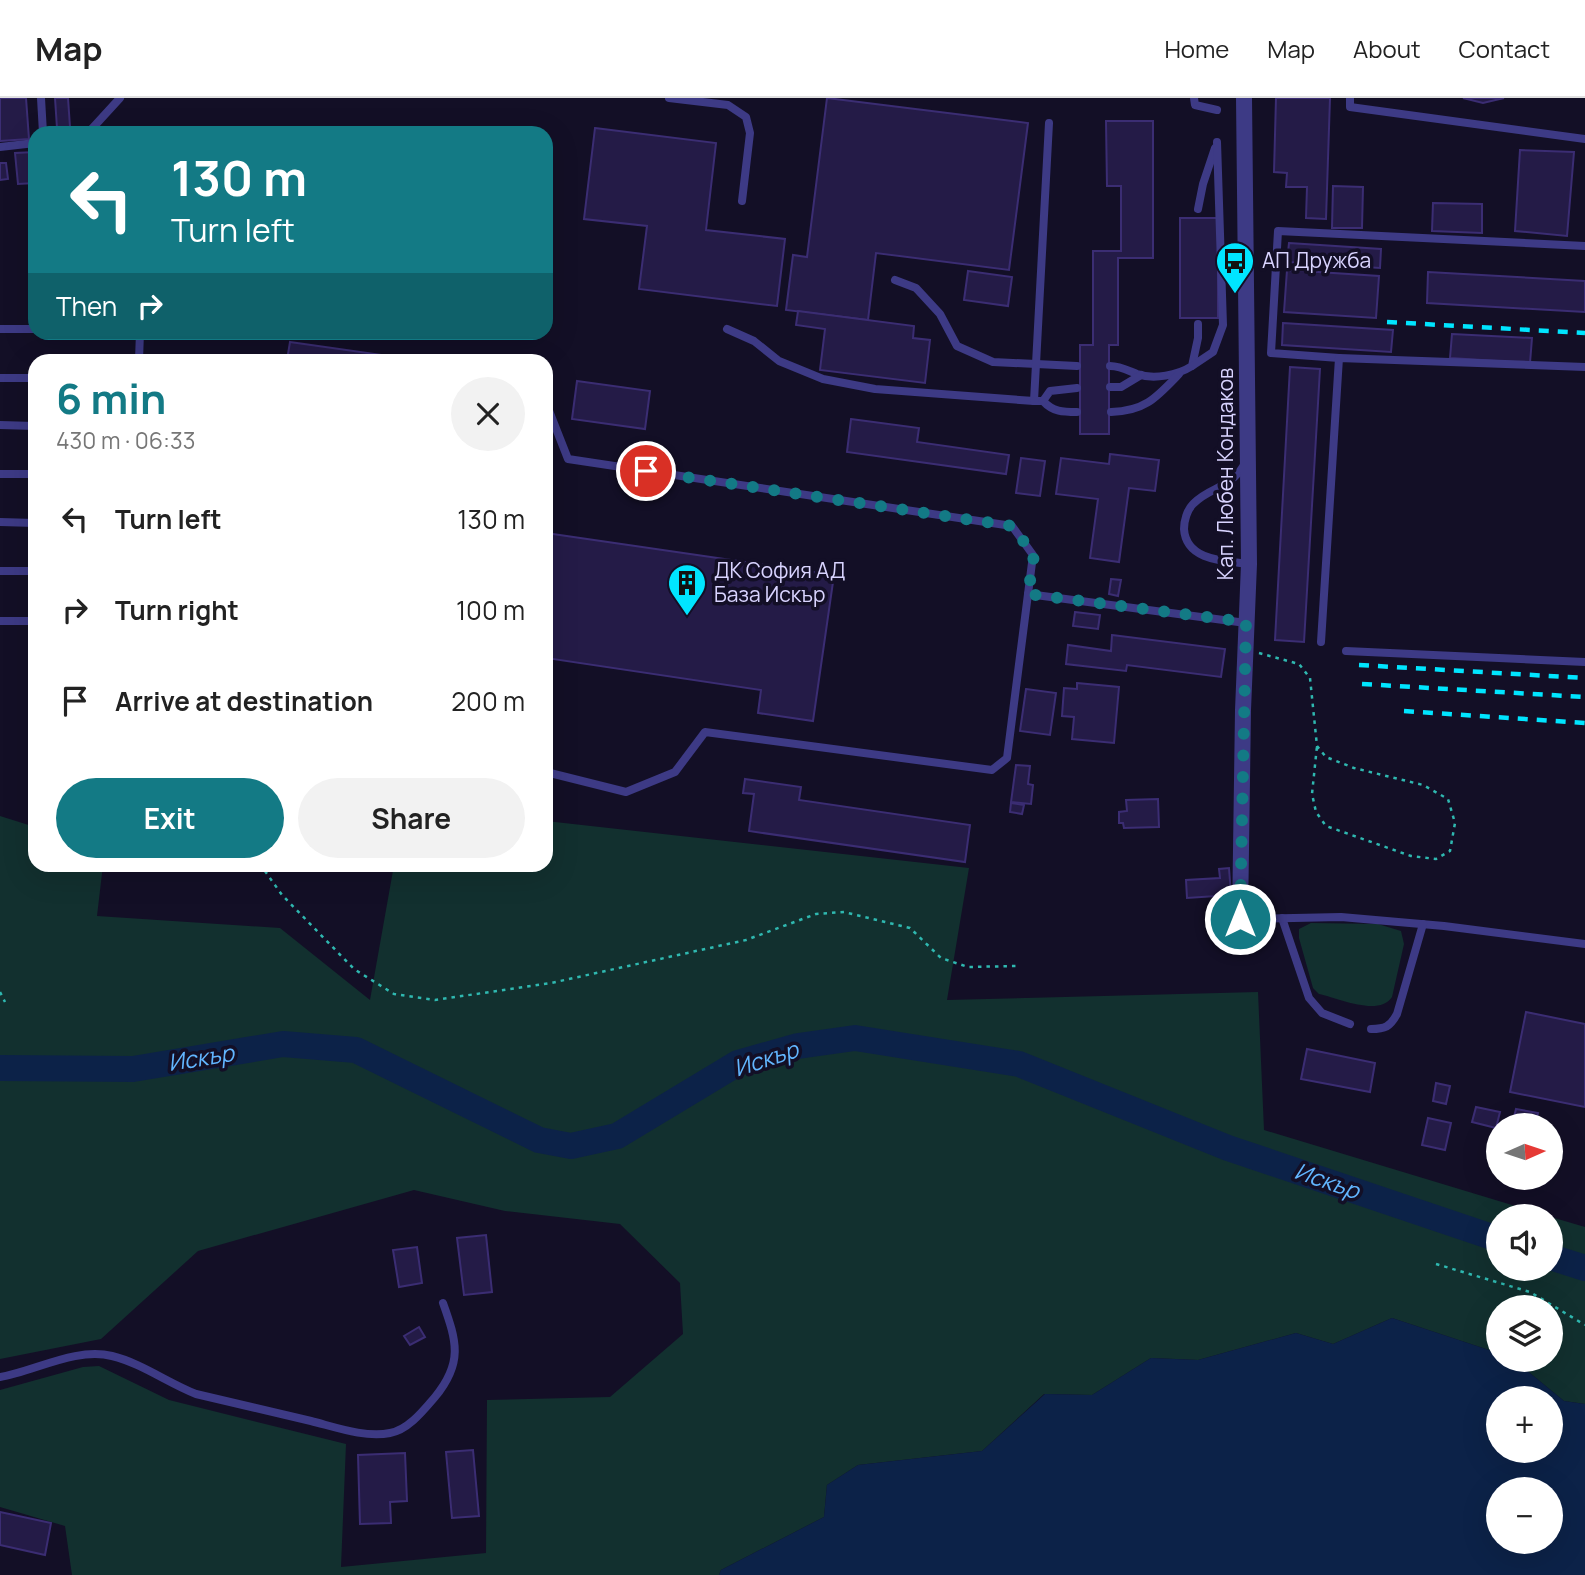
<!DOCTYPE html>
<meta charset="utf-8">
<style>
:root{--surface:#fff;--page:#f2f2f2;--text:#222;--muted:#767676;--line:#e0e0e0;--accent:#137a85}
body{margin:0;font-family:Manrope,sans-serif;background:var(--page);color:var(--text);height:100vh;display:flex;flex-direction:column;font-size:26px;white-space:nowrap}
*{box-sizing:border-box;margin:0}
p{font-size:23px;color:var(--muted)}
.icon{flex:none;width:38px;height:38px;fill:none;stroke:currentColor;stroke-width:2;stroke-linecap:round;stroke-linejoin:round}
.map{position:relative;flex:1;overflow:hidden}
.panel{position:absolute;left:28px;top:256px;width:525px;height:518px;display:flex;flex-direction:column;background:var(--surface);border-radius:21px;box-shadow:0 7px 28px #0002}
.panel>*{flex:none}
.guide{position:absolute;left:28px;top:28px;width:525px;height:214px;border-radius:21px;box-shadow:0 7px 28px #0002;background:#137a85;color:#fff;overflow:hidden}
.needle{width:46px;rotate:87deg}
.fabs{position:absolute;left:1486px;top:1015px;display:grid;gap:14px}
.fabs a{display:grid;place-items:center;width:77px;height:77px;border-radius:50%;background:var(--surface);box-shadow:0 7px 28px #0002;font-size:35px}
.pin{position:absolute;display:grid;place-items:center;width:60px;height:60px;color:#fff;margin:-30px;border:4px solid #fff;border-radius:50%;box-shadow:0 2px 7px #0007}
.me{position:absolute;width:77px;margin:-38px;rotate:0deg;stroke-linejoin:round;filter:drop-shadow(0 0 5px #0008)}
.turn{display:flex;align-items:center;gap:24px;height:147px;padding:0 28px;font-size:32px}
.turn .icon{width:91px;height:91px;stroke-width:2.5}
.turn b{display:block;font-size:49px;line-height:60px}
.then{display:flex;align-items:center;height:66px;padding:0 28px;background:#0003;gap:14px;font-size:26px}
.round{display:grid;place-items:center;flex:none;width:74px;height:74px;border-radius:37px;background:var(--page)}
.overview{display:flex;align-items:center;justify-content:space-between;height:119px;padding:0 28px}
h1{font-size:42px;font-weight:700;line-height:52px;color:var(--accent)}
.button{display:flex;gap:14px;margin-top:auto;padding:14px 28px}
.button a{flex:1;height:80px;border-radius:42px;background:var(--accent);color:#fff;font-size:28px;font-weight:700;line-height:80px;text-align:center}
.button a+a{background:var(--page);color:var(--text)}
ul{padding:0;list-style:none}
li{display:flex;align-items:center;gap:21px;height:91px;padding:0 28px}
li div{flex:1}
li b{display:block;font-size:26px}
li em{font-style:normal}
header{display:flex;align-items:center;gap:42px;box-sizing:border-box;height:98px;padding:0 35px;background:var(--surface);border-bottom:2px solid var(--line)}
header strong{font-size:33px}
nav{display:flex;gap:38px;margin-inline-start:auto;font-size:24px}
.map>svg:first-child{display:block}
</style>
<header>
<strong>Map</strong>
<nav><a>Home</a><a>Map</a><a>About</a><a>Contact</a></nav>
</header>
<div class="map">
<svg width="1585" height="1477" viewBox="0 0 1585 1477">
<rect width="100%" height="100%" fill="#130f26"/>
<g fill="#12302f">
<polygon points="0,718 35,729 35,766 103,767 97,818 280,830 370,902 394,767 546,766 546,723 969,770 947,902 1258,894 1264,1032 1548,1118 1498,1118 1498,1171 1550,1171 1551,1119 1585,1129 1585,1306 1564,1303 1514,1262 1550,1262 1550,1209 1498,1209 1498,1255 1392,1220 1333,1246 1296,1235 1198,1262 1151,1260 1092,1297 1044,1296 982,1353 858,1367 827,1387 824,1419 721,1472 719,1477 72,1477 65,1428 0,1409 0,1292 83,1269 99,1268 169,1302 346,1346 341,1469 486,1455 487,1302 610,1299 683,1236 680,1185 620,1126 505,1113 414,1092 198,1153 101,1241 0,1261"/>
<path d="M1311,825l67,1 23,7 3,13 -12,53c-13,20 -54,1 -73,-3l-6,-6 -14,-50v-9z"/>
</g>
<path fill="#0c2248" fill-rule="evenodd" d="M1392,1220l106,35v7h16l50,41 21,3v171h-866l2,-5 103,-53 3,-32 31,-20 124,-14 63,-57 47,1 59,-37 47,2 98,-27 37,11zM1498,1300h52v53h-52zM1498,1391h52v53h-52z"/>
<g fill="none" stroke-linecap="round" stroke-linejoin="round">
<g stroke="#0c2248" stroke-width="26">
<polyline points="0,970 133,971 283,946 356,952 539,1042 571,1048 617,1038 738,965 798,948 855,940 1019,966 1228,1050 1498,1141"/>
<polyline points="1550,1159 1585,1170"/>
</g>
</g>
<g fill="#241b47" stroke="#3b2d73" stroke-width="2">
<polygon points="0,0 26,0 29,41 0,43"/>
<polygon points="55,0 68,0 70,29 57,30"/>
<polygon points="827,0 1028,25 1009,172 876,155 868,222 786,212 793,157 807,159"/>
<polygon points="1276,0 1330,0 1326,121 1306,120 1307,89 1286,89 1287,75 1274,74"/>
<polygon points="1463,0 1504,0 1483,5"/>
<polygon points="1106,23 1153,23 1153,160 1118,160 1118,247 1109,247 1109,336 1080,336 1080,247 1093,247 1093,153 1121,153 1121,88 1107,88"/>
<polygon points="595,30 716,45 706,132 785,141 777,208 639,191 647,128 584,121"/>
<polygon points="1520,52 1574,54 1567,138 1515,133"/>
<polygon points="35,54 35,85 18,86 15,55"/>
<polygon points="0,65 6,65 8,81 0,82"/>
<polygon points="1333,88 1363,89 1362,130 1332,130"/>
<polygon points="1433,105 1482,106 1482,135 1432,133"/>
<rect x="1180" y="120" width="38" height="100"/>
<polygon points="1289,145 1381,151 1380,170 1287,164"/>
<polygon points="1287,172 1379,178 1376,220 1284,214"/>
<polygon points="968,173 1012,179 1008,208 964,202"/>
<polygon points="1428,174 1585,183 1585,214 1427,205"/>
<polygon points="798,213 914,228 913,240 930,242 925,285 820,272 825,231 796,227"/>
<polygon points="1283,225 1393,232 1391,254 1282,247"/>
<polygon points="1452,236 1532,240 1530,265 1450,260"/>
<polygon points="290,244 396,259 395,262 287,262"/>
<polygon points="1290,269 1320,271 1304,544 1275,542"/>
<polygon points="577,283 650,293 645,331 572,321"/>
<polygon points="851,321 919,330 917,344 1009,357 1006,376 847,354"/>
<polygon points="1110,356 1159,362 1155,393 1129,390 1119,464 1090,460 1098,401 1056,396 1061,360 1109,366"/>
<polygon points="1021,360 1045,363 1040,398 1016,395"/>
<polygon points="546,435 834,477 813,623 758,615 761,592 546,560"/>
<polygon points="1111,481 1121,482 1118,498 1109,496"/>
<polygon points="1075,514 1100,517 1098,531 1073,528"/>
<polygon points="1112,537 1225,551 1221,579 1127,567 1126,573 1066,566 1068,547 1111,553"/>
<polygon points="1077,585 1119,589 1114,645 1072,641 1074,619 1062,618 1064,590 1077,591"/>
<polygon points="1026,591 1056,595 1050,637 1020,633"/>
<polygon points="1016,667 1030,668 1028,686 1033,687 1031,706 1011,704"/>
<polygon points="745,681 801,689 799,702 970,727 965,764 749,733 754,696 743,695"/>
<polygon points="1158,701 1159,729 1124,730 1123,725 1119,725 1119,714 1127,713 1126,702"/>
<polygon points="1011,705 1024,707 1022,716 1010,714"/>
<polygon points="1229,770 1231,797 1187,800 1186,782 1220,780 1219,771"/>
<polygon points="1526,914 1585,926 1585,1009 1510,994"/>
<polygon points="1307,951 1375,965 1370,994 1301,981"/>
<polygon points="1436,985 1450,988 1446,1006 1433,1003"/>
<polygon points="1476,1009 1500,1014 1496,1030 1472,1024"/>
<polygon points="1516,1011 1538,1015 1535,1027 1512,1027"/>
<polygon points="1428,1020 1451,1025 1445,1052 1422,1047"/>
<polygon points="486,1137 492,1194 464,1197 457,1140"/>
<polygon points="417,1149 422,1185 399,1189 393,1152"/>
<polygon points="419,1229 425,1239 410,1247 404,1238"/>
<polygon points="473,1352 479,1418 452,1420 446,1354"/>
<polygon points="405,1355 407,1403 390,1404 391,1425 360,1426 358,1357"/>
<polygon points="0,1414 51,1425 45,1457 0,1447"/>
</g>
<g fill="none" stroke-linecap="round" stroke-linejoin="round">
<g stroke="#2fb8b0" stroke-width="2.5" stroke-dasharray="3.5 5" stroke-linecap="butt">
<polyline points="1259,555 1299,566 1310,580 1317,648 1326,659 1354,670 1423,687 1448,701 1455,725 1450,753 1436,761 1411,758 1326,728 1316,714 1312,696 1317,648"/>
<polyline points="260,766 282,797 354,871 394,896 435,902 551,885 746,842 816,816 844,814 910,830 941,860 968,869 1017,868"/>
<polyline points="0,894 5,904"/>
<polyline points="1436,1166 1530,1194 1585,1227"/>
</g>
<g stroke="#3d3a85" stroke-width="8">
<polyline points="41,0 43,35"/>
<polyline points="669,0 728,7 746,19 750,35 742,103"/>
<polyline points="1194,0 1195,7 1217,12"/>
<polyline points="1350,0 1350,9 1585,41"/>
<polyline points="88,35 120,0"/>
<polyline points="0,49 35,45"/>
<polyline points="1198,111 1203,86 1215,50"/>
<polyline points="895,182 916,190 940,216 957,248 993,264 1077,268"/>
<polyline points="0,231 35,231"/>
<polyline points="727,231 754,243 779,263 823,281 875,291 1034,303 1049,25"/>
<polyline points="1339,260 1271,255 1278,133 1585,148"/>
<polyline points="139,262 140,234"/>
<path d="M1110,268c10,0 17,4 27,8 17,6 41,1 55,-8l6,-28v-14"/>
<polyline points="1192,268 1213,254 1223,227 1217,44"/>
<polyline points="0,280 35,280"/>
<polyline points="1110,289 1121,289 1141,277"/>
<path d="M1034,303h9c10,11 20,11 34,11"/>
<polyline points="1043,303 1050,293 1077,290"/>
<polyline points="546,305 568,361 1012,428 1033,457 1028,496 1246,525"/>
<path d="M1111,314c34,-1 45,-14 68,-38"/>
<polyline points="0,327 35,328"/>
<path d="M1244,367c-15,25 -34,21 -51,39 -6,6 -9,17 -9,25 2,32 41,32 65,35"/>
<polyline points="0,376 35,376"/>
<polyline points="0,424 35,425"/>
<polyline points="0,473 35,473"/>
<polyline points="0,523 35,523"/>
<polyline points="1321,544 1339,260 1585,269"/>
<polyline points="1346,553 1585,564"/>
<polyline points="546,674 626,694 675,674 705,634 992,672 1007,660 1028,496"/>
<polyline points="1282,820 1309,900 1322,915 1350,926"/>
<polyline points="1240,821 1341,819 1444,828 1585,846"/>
<path d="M1371,931c14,0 19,-2 26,-15l26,-90"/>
<path d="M0,1279c35,-6 76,-30 112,-21 29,7 56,27 84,38 38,9 77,18 115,27 24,6 54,17 79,12 18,-3 33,-22 45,-36 28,-34 22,-55 8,-94"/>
</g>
<polyline stroke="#3d3a85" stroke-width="16" points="1240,821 1243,612 1249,466 1244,0"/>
<g stroke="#00e5ff" stroke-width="4.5" stroke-dasharray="10 9" stroke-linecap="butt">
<polyline points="1387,224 1585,235"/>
<polyline points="1359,567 1585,580"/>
<polyline points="1362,586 1585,599"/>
<polyline points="1404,613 1585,625"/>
</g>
</g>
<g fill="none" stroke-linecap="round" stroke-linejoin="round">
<polyline stroke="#137a85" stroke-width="12" stroke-dasharray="0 21.6" points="646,373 1012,428 1034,457 1028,496 1246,524 1240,821"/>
</g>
<defs>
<symbol id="bus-pin" viewBox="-11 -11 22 30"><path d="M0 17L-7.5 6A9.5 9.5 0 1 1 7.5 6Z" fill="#00e5ff" stroke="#130f26"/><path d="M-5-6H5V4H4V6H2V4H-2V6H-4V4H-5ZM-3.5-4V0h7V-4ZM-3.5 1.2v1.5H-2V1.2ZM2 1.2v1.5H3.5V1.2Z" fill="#111"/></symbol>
<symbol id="building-pin" viewBox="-11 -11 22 30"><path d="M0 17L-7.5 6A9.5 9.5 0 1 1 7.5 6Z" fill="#00e5ff" stroke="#130f26"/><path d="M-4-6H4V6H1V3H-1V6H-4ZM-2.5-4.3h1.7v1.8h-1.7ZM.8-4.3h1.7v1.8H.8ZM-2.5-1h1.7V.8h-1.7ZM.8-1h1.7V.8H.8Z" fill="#111"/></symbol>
</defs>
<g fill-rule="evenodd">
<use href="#bus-pin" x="1213" y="141" width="44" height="60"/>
<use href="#building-pin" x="665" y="463" width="44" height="60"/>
</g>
<g text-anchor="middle" stroke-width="7" stroke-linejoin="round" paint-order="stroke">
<g font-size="21" fill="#d9d4ff" stroke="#130f26" text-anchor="start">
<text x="1262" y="170">АП Дружба</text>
<text x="714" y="480">ДК София АД<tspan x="714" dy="24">База Искър</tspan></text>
</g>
<g font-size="21" fill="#d9d4ff" stroke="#130f26">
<text transform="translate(1226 376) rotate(-90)" y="7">Кап. Любен Кондаков</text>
</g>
<g font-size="23" font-style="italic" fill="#62b6ff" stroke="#130f26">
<text transform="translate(201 960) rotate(-9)" y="8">Искър</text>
<text transform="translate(766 961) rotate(-18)" y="8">Искър</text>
<text transform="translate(1327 1083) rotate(19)" y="8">Искър</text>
</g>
</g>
</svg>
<div class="fabs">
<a><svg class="needle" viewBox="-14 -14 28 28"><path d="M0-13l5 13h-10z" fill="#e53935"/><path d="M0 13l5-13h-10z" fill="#767676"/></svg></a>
<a><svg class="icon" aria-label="sound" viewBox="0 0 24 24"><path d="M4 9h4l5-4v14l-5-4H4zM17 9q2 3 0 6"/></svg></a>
<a><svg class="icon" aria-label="layers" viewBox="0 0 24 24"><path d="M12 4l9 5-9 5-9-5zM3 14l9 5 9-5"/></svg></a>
<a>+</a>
<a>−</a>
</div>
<div class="pin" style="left:646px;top:373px;background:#d93025"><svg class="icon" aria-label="arrive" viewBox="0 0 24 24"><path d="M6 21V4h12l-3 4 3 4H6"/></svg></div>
<svg class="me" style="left:1240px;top:821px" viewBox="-20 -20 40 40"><circle r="17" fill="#137a85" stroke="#fff" stroke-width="3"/><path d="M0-11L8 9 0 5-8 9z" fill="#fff"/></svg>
<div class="guide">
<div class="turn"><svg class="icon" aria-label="left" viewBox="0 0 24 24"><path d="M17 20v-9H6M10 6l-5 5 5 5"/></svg><div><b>130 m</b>Turn left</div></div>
<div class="then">Then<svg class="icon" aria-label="right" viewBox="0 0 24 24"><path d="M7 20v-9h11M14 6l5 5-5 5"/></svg></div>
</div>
<section class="panel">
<div class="overview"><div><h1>6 min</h1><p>430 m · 06:33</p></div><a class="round"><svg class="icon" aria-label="close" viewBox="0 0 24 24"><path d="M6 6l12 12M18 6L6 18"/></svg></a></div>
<ul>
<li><svg class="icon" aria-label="left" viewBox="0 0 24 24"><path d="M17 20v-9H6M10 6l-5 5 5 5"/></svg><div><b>Turn left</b></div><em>130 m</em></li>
<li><svg class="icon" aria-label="right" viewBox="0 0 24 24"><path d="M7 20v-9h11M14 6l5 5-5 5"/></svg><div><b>Turn right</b></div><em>100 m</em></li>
<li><svg class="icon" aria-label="arrive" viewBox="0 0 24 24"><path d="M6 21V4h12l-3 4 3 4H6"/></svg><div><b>Arrive at destination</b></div><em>200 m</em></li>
</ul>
<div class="button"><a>Exit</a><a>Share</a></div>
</section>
</div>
